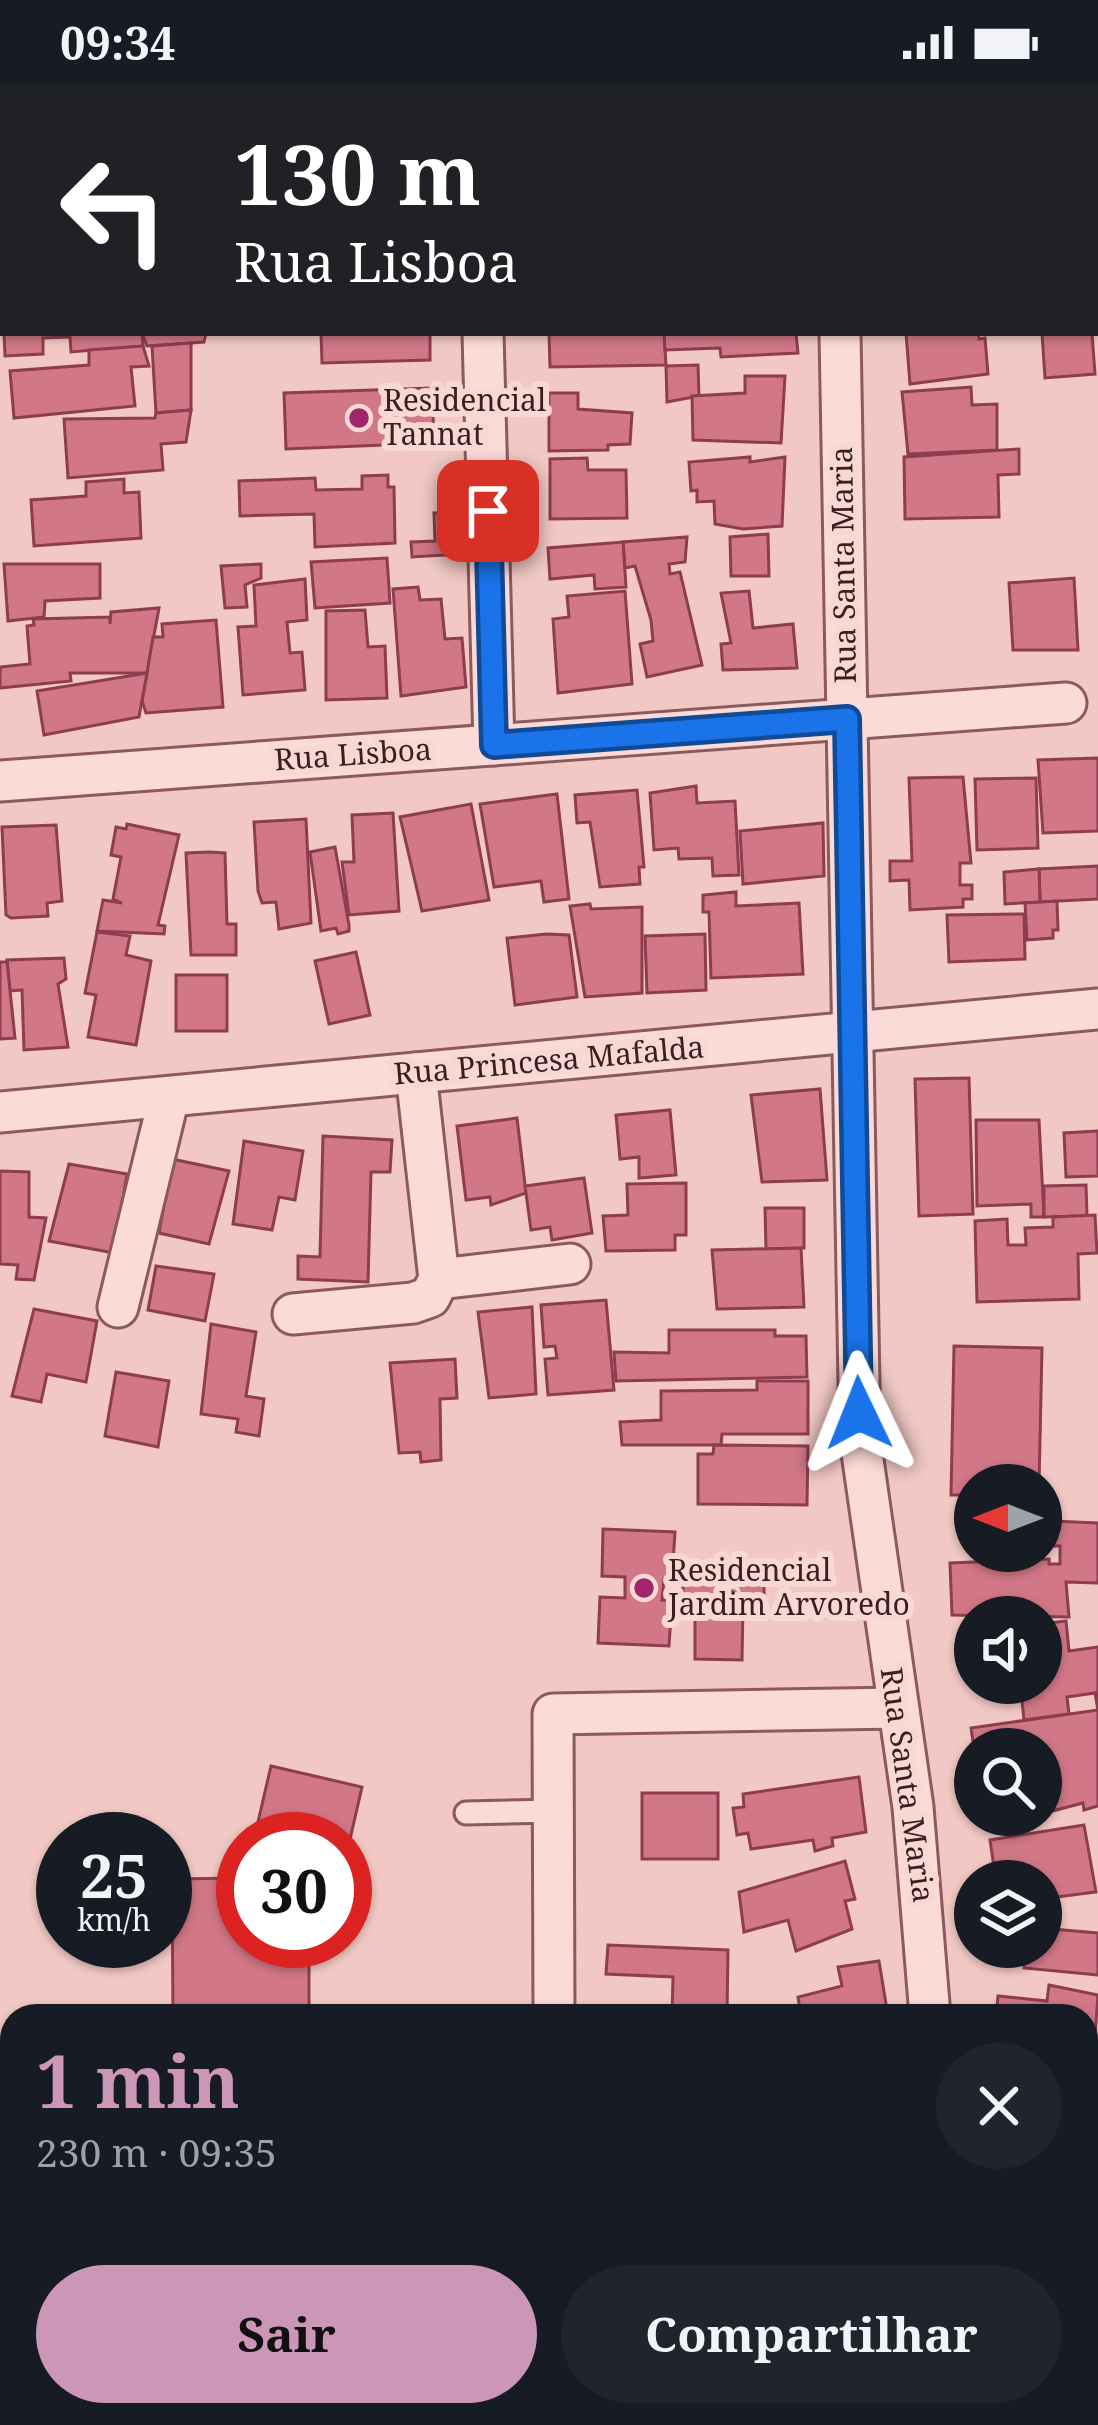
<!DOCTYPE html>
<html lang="pt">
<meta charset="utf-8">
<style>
:root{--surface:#171b24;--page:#20242c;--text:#f1f3f6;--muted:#9ea1a6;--accent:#cc96b9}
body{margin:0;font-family:"Noto Serif",serif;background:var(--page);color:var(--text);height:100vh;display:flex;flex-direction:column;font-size:45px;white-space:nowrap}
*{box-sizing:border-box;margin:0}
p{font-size:39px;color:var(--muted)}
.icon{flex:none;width:66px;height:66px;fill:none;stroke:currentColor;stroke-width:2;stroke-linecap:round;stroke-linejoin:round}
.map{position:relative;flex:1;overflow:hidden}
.details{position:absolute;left:0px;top:1920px;width:1098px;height:423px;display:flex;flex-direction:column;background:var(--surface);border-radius:36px 36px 0 0;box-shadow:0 3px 9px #0004}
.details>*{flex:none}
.hud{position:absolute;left:0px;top:0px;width:1098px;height:252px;box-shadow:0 3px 9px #0004;background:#202124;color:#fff;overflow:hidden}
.needle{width:78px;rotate:270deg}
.buttons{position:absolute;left:954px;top:1380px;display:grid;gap:24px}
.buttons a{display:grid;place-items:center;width:108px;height:108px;border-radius:50%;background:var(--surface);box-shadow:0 3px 9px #0004;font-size:60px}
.speed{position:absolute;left:36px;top:1728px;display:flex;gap:24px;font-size:60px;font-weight:700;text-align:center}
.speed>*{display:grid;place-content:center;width:156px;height:156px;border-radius:50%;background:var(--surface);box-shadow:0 3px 9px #0004;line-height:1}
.speed small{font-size:30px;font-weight:400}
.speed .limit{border:18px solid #d22;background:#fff;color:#111}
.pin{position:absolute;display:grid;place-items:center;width:102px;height:102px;color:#fff;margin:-51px;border-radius:24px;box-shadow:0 6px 18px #0006}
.me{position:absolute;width:132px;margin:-66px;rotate:358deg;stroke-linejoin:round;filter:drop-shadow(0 0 9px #0008)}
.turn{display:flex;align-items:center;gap:42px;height:252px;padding:0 36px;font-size:54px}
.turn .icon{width:156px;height:156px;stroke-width:2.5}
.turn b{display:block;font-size:84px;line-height:102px}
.round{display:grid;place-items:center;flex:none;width:126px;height:126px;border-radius:63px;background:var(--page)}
.head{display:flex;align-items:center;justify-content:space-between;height:204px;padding:0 36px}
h1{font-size:72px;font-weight:700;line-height:90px;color:var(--accent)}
.cta{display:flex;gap:24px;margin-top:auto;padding:24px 36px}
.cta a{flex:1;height:138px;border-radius:72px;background:var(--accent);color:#111;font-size:48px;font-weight:700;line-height:138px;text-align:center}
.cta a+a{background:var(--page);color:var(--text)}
.status{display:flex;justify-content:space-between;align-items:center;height:84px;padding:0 60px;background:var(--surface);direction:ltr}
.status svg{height:33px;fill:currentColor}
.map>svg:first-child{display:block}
</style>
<div class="status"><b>09:34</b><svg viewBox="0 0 49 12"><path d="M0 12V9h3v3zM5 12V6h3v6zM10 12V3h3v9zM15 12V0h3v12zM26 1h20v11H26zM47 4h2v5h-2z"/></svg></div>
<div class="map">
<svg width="1098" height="2341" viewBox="0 0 1098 2341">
<rect width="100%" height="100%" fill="#f1c8c3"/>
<g fill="#d17787" stroke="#8d3d4d" stroke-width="3">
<polygon points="4,249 142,249 143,262 71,268 70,253 43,254 43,270 5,272"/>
<polygon points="142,249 206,249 204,258 147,262"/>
<polygon points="321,249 430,249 430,276 322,279"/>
<polygon points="549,249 664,249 666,281 550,283"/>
<polygon points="664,249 796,249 798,269 721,273 720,264 665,266"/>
<polygon points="906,249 978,249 979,255 985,254 988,290 910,300"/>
<polygon points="1042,249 1092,249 1095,290 1045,294"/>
<polygon points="191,259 191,326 156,329 152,262"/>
<polygon points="143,262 149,282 131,283 135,322 14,334 10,287 89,281 89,266"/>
<polygon points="698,281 699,312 667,318 666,282"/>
<polygon points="745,292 785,292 781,359 693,356 692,312 745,309"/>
<polygon points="971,303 972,321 997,320 997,366 908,370 902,308"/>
<polygon points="432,304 434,359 286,365 284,309"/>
<polygon points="549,309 578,309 578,325 632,329 630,360 608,361 608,366 549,367"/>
<polygon points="191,326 186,358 161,360 163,386 68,394 64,335 155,334 156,329"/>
<polygon points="1019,365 1019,390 998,391 999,433 905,435 904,373"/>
<polygon points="750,373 750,378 785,373 782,442 743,445 715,440 714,417 697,418 697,406 691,407 689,378"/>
<polygon points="587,374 588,386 626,386 627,434 550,435 550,375"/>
<polygon points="388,391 388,403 394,403 395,459 315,463 314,430 240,432 239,397 315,394 316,406 362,405 362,392"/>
<polygon points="124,395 124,409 139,408 141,454 34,462 31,416 86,412 86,398"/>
<polygon points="460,428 461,470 412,473 411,458 435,457 434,429"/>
<polygon points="768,450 769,492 731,492 730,453"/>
<polygon points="687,453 685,478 669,480 670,490 680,488 702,581 647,593 640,560 653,557 651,536 635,482 625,484 623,458"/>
<polygon points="623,458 626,503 595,505 594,491 550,495 548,464"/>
<polygon points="387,474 390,519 315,524 311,478"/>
<polygon points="4,480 100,480 100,514 45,517 44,533 8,537"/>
<polygon points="261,480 261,494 245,501 247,523 225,524 221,482"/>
<polygon points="1074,494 1078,566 1013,566 1009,499"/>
<polygon points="305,495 307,536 287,538 290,569 302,568 305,606 243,611 238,543 256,542 254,501"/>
<polygon points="418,503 420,516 441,515 445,555 462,554 466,603 401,612 393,505"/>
<polygon points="625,507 632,600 558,609 553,535 569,533 567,512"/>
<polygon points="749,507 753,544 793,540 797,584 723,586 721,560 731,559 721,509"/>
<polygon points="159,524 147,589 70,589 71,597 0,604 0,583 30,580 27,542 34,541 33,535 110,533 110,540 111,528"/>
<polygon points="365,526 368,563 385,562 387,614 326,616 326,527"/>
<polygon points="216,536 223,623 146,629 142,617 147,589 153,553 163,553 162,540"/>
<polygon points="147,589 139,633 44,651 37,607"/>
<polygon points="1098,674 1098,747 1043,749 1038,676"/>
<polygon points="963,693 971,779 960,779 960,801 972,801 972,815 963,815 963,823 910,826 909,796 890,797 890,777 912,777 909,694"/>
<polygon points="1036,694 1038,764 977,766 975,695"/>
<polygon points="696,702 697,719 735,717 739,791 713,792 712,774 679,775 678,764 654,766 650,709"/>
<polygon points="637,706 644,783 639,783 640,800 600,803 590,738 577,739 575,711"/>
<polygon points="557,710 569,815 544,818 541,797 494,803 480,720"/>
<polygon points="471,720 489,816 422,827 400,733"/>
<polygon points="393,729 399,827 349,831 342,778 354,778 352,731"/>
<polygon points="306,735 311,839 279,845 276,818 262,819 258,807 254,738"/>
<polygon points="823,739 824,792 743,800 740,747"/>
<polygon points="127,740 179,751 158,841 165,842 164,850 97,847 103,816 122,819 113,815 121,773 111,771 116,743 126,745"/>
<polygon points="56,741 62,817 47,819 48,832 11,834 6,831 2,743"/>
<polygon points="335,763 349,841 349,847 338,850 336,844 321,847 310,768"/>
<polygon points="209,768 225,769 227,840 236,840 236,871 191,871 186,769"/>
<polygon points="1098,782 1098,815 1040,818 1039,785"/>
<polygon points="1039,785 1040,818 1005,820 1004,788"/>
<polygon points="736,808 736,822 799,819 803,890 711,894 709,828 703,828 703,811"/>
<polygon points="1057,817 1058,846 1053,846 1053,854 1027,856 1025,819"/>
<polygon points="590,820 591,825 642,823 642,909 585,913 570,822"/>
<polygon points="1024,830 1025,875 949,878 947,831"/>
<polygon points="97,848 130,852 126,871 151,877 136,961 88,953 96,911 85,909"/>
<polygon points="546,850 569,851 577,913 515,921 507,854"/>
<polygon points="705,850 706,906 647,909 645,852"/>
<polygon points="356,868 370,931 329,940 315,877"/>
<polygon points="64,874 66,895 58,900 68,963 24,966 22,906 10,907 7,876"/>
<polygon points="0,878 7,878 15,954 0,955"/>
<rect x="176" y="891" width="51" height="56"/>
<polygon points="969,994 973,1130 919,1132 915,995"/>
<polygon points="820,1005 827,1096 762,1098 751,1011"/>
<polygon points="670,1026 676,1091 639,1094 639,1073 620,1075 616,1031"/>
<polygon points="517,1034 526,1109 491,1121 490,1113 466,1116 457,1042"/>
<polygon points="976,1036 1039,1036 1044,1133 1031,1133 1031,1120 977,1122"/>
<polygon points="1098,1047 1098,1092 1066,1093 1064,1049"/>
<polygon points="323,1052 392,1056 390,1088 371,1088 368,1198 298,1195 298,1172 320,1173"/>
<polygon points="244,1057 303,1067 295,1116 279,1113 272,1146 233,1140"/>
<polygon points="172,1075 229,1087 209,1160 159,1149"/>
<polygon points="69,1080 127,1090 114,1169 49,1157"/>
<polygon points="0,1087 29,1088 29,1133 46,1134 34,1196 16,1195 18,1181 0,1180"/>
<polygon points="584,1094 592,1149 552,1156 550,1143 531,1146 525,1102"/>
<polygon points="686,1099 686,1151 675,1151 675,1166 606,1167 603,1132 628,1131 627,1100"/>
<polygon points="1086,1101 1087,1132 1044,1133 1044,1102"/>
<polygon points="765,1124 804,1124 804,1164 766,1165"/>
<polygon points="1095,1131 1097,1169 1078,1170 1079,1215 977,1218 975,1137 1007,1135 1008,1161 1026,1161 1025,1144 1053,1143 1053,1133"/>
<polygon points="801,1164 804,1223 717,1225 712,1166"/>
<polygon points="156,1182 214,1190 205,1237 148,1226"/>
<polygon points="606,1216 614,1306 548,1311 545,1275 557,1274 555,1262 544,1263 541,1221"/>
<polygon points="532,1223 536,1310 489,1314 478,1228"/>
<polygon points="34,1225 97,1237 86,1298 47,1290 41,1318 12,1312"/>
<polygon points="211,1240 256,1248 246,1312 264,1315 259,1352 236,1348 238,1335 201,1330"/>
<polygon points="669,1246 775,1246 775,1252 806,1252 807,1293 616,1297 614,1268 669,1269"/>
<polygon points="954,1262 1042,1264 1039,1401 975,1401 975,1411 951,1411"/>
<polygon points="455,1275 457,1314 440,1315 441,1376 421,1378 420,1368 399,1369 390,1279"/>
<polygon points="116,1288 169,1297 158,1363 105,1352"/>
<polygon points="757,1297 808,1297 808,1350 722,1350 721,1361 622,1361 620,1338 661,1336 661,1307 757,1306"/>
<polygon points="714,1361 808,1362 807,1421 698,1420 698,1370 713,1370"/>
<polygon points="1052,1437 1098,1439 1098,1499 1066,1498 1069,1533 952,1531 950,1479 1049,1475 1049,1480 1060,1480 1060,1462 1051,1462"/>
<polygon points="603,1445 675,1448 672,1495 664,1495 662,1516 672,1516 669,1562 598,1559 600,1513 625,1514 625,1493 602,1492"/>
<polygon points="764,1494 764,1523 743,1523 742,1576 695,1575 695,1519 683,1519 683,1495"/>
<polygon points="1066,1537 1069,1567 1098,1563 1098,1626 1095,1609 1067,1613 1069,1630 1024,1636 1020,1599 1041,1599 1041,1540"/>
<polygon points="1098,1626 1098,1722 1084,1726 1083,1719 1041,1730 1041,1665 975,1665 975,1670 971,1644"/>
<polygon points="271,1682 362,1703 345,1777 345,1755 254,1755"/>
<polygon points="859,1693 866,1748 832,1754 833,1762 815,1767 813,1756 751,1765 748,1749 737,1751 733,1724 744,1723 743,1710"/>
<rect x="642" y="1709" width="76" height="66"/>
<polygon points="984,1731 1034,1731 1005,1744 1004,1736 985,1736"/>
<polygon points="1084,1741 1096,1808 1041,1815 1041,1797 996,1797 990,1756"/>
<polygon points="845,1777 855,1815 845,1817 852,1845 796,1867 788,1836 744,1848 739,1808"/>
<polygon points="243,1794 243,1857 309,1857 309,1932 173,1932 172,1795"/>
<polygon points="1041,1844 1098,1849 1098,1891 1024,1884 1026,1863 1041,1863"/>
<polygon points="608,1861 728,1866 727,1932 672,1932 673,1893 606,1890"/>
<polygon points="879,1877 888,1932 801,1932 798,1913 842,1902 838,1883"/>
<polygon points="1049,1901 1098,1911 1094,1966 1086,1965 1086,1932 996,1932 998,1912 1047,1917"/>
<polygon points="1086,2118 1098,2120 1098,2157 1086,2156"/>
<polygon points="1086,2174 1093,2175 1088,2229 1086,2229"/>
<polygon points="1086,2317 1096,2318 1098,2341 1026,2341 1026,2331 1086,2331"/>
<polygon points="0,2321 12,2323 12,2331 42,2331 40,2341 0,2341"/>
<polygon points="621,2331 714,2331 715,2341 622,2341"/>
<polygon points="833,2331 892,2331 893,2341 810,2341 809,2336"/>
</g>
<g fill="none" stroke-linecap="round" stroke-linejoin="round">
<defs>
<polyline id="lane" points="466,1729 553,1727"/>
<g id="street">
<polyline points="121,0 121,3"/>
<polyline points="476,0 477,3"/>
<polyline points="836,0 836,3"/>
<polyline points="569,3 607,0"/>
<polyline points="0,49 3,48"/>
<polyline points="483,249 494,661"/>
<polyline points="840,249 860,1355 913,1723 930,1932"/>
<polyline points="0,697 1066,619"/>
<polyline points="416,989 439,1195"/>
<polyline points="0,1028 1098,925"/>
<polyline points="118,1223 169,1013"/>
<polyline points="293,1230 413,1219 430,1213 439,1195 570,1180"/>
<polyline points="554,1932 553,1630 898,1624"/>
<polyline points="556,2331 556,2341"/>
<polyline points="941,2331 941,2341"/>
</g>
</defs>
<use href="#lane" stroke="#8c595c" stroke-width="27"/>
<use href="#street" stroke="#8c595c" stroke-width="45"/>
<use href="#lane" stroke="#fbdbd7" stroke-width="21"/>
<use href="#street" stroke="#fbdbd7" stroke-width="39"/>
</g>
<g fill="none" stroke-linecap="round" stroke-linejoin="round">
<defs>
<polyline id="route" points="488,427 494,661 847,635 859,1329"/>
</defs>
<use href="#route" stroke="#114b97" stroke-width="30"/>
<use href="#route" stroke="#1a73e8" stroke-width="21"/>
</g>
<g fill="#9f256e" stroke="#f7d8d3" stroke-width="4.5">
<circle cx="359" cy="334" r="12"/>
<circle cx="644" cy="1504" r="12"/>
</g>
<g text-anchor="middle" stroke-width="12" stroke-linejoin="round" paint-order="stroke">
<g font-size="30" fill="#3b1e21" stroke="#f7d8d3" text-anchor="start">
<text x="383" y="327">Residencial<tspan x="383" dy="34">Tannat</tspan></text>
<text x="668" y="1497">Residencial<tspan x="668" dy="34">Jardim Arvoredo</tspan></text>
</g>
<g font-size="30" fill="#3b1e21" stroke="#f7d8d3">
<text transform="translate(844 481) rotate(-91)" y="10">Rua Santa Maria</text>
<text transform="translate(353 671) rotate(-4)" y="10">Rua Lisboa</text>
<text transform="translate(549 977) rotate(-5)" y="10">Rua Princesa Mafalda</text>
<text transform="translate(907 1701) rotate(82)" y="10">Rua Santa Maria</text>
</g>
</g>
</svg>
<div class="buttons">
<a><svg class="needle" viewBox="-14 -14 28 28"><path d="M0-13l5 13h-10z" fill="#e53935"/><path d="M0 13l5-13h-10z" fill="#9ea1a6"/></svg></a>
<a><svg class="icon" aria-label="sound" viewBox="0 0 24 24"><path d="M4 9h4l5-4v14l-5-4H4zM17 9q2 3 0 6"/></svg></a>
<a><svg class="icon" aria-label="search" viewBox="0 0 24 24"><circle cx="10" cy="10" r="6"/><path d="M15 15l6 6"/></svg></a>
<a><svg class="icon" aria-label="layers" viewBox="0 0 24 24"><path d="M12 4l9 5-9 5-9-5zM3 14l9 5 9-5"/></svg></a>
</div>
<div class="speed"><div>25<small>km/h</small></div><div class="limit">30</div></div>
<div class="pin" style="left:488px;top:427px;background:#d93025"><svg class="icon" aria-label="arrive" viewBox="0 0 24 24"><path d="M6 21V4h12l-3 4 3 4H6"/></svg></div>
<svg class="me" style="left:859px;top:1329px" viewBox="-20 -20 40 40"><path d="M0-17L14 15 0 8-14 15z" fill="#1a73e8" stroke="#fff" stroke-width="4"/></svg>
<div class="hud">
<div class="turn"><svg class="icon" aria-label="left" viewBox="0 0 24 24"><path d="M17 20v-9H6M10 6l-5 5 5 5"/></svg><div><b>130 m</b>Rua Lisboa</div></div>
</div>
<section class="details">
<div class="head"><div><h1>1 min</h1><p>230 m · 09:35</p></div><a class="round"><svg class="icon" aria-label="close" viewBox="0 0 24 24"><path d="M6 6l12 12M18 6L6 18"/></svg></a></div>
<div class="cta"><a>Sair</a><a>Compartilhar</a></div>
</section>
</div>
